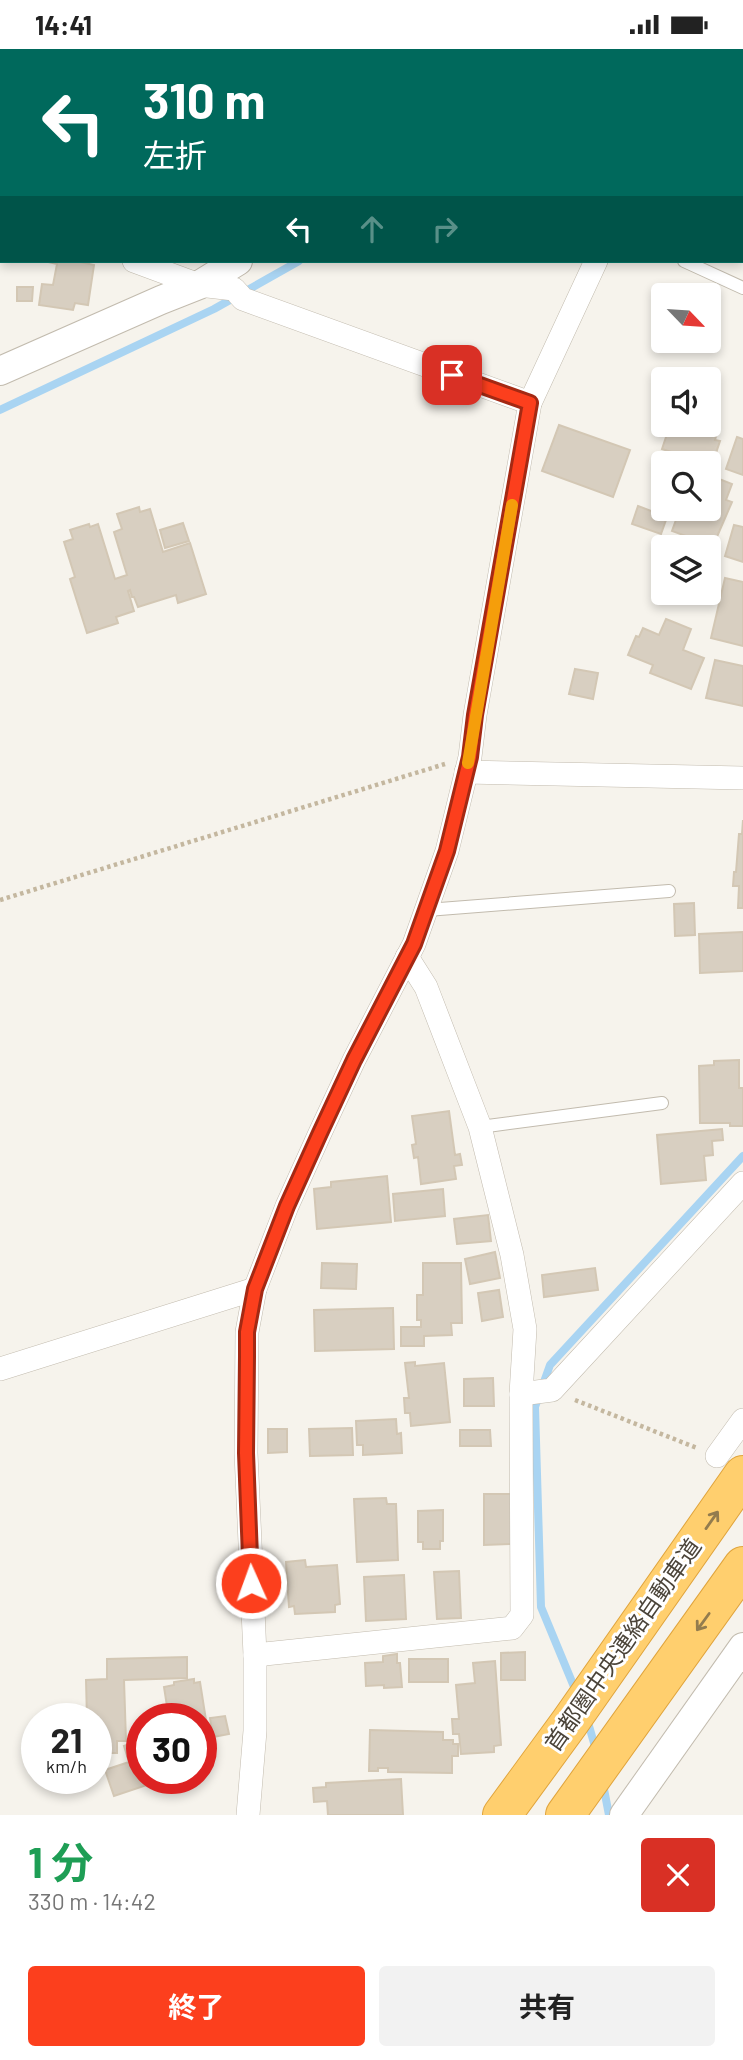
<!DOCTYPE html>
<html lang="ja">
<meta charset="utf-8">
<style>
:root{--surface:#fff;--page:#f2f2f2;--text:#222;--muted:#767676;--accent:#fc3f1d}
body{margin:0;font-family:Barlow,"Noto Sans JP",sans-serif;background:var(--page);color:var(--text);height:100vh;display:flex;flex-direction:column;font-size:26px;white-space:nowrap}
*{box-sizing:border-box;margin:0}
p{font-size:23px;color:var(--muted)}
.icon{flex:none;width:38px;height:38px;fill:none;stroke:currentColor;stroke-width:2;stroke-linecap:round;stroke-linejoin:round}
.map{position:relative;height:1766px;overflow:hidden}
.side{display:flex;flex-direction:column;background:var(--surface);flex:1}
.side>*{flex:none}
.hud{position:absolute;left:0px;top:0px;width:744px;height:214px;box-shadow:0 4px 10px #0003;background:#00695c;color:#fff;overflow:hidden}
.needle{width:46px;rotate:115deg}
.controls{position:absolute;left:651px;top:234px;display:grid;gap:14px}
.controls a{display:grid;place-items:center;width:70px;height:70px;border-radius:7px;background:var(--surface);box-shadow:0 4px 10px #0003;font-size:35px}
.speed{position:absolute;left:21px;top:1654px;display:flex;gap:14px;font-size:35px;font-weight:700;text-align:center}
.speed>*{display:grid;place-content:center;width:91px;height:91px;border-radius:50%;background:var(--surface);box-shadow:0 4px 10px #0003;line-height:1}
.speed small{font-size:18px;font-weight:400}
.speed .limit{border:10px solid #d22;background:#fff;color:#111}
.pin{position:absolute;display:grid;place-items:center;width:60px;height:60px;color:#fff;margin:-30px;border-radius:14px;box-shadow:0 4px 10px #0006}
.me{position:absolute;width:77px;margin:-38px;rotate:358deg;stroke-linejoin:round;filter:drop-shadow(0 0 5px #0008)}
.turn{display:flex;align-items:center;gap:24px;height:147px;padding:0 28px;font-size:32px}
.turn .icon{width:91px;height:91px;stroke-width:2.5}
.turn b{display:block;font-size:49px;line-height:60px}
.lanes{display:flex;align-items:center;height:66px;padding:0 28px;background:#0003;justify-content:center;gap:35px;direction:ltr}
.lanes .off{opacity:.35}
.round{display:grid;place-items:center;flex:none;width:74px;height:74px;border-radius:7px;background:var(--page)}
.summary{display:flex;align-items:center;justify-content:space-between;height:119px;padding:0 28px}
h1{font-size:42px;font-weight:700;line-height:52px;color:#1e9e55}
.button{display:flex;gap:14px;margin-top:auto;padding:14px 28px}
.button a{flex:1;height:80px;border-radius:7px;background:var(--accent);color:#fff;font-size:28px;font-weight:700;line-height:80px;text-align:center}
.button a+a{background:var(--page);color:var(--text)}
.status{display:flex;justify-content:space-between;align-items:center;height:49px;padding:0 35px;background:var(--surface);direction:ltr}
.status svg{height:19px;fill:currentColor}
.map>svg:first-child{display:block}
</style>
<div class="status"><b>14:41</b><svg viewBox="0 0 49 12"><path d="M0 12V9h3v3zM5 12V6h3v6zM10 12V3h3v9zM15 12V0h3v12zM26 1h20v11H26zM47 4h2v5h-2z"/></svg></div>
<div class="map">
<svg width="743" height="1766" viewBox="0 0 743 1766">
<rect width="100%" height="100%" fill="#f6f3ec"/>
<g fill="none" stroke-linecap="round" stroke-linejoin="round">
<g stroke="#a9d4f2" stroke-width="8">
<polyline points="582,2 585,0"/>
<polyline points="0,361 214,260 299,212"/>
<polyline points="577,1645 541,1558 535,1358 550,1316 743,1107"/>
<polyline points="587,1670 596,1701"/>
<polyline points="603,1735 609,1766"/>
</g>
</g>
<g fill="#d8cfc1" stroke="#d3c7b4" stroke-width="2">
<rect x="0" y="70" width="2" height="41"/>
<rect x="0" y="114" width="2" height="37"/>
<polygon points="48,212 80,212 80,213 94,216 88,256 75,254 73,261 39,256 42,235 53,236 57,215 48,213"/>
<polygon points="17,238 33,238 32,252 17,252"/>
<polygon points="559,376 630,401 613,448 542,422"/>
<polygon points="670,376 687,376 717,384 715,391 720,392 714,410 708,409 706,414 662,400"/>
<polygon points="737,388 743,390 743,426 726,420"/>
<polygon points="709,426 732,435 726,451 732,453 713,497 672,482 680,460 709,460"/>
<polygon points="638,457 667,468 661,485 632,475"/>
<polygon points="139,458 140,463 150,460 163,503 190,494 206,545 178,554 176,546 138,558 134,548 132,548 130,541 128,542 134,562 116,568 118,574 87,584 70,530 75,528 64,493 73,490 70,481 89,475 90,478 98,475 115,530 127,526 114,483 122,480 117,465"/>
<polygon points="183,474 189,492 165,499 160,481"/>
<polygon points="734,476 743,478 743,513 725,507"/>
<polygon points="725,529 743,533 743,597 711,589"/>
<polygon points="666,570 691,580 683,601 704,609 691,640 650,624 653,616 628,606 636,587 639,588 643,579 659,586"/>
<polygon points="715,611 743,617 743,657 706,649"/>
<polygon points="575,620 598,624 593,650 569,645"/>
<polygon points="743,771 743,859 738,859 739,837 733,837 734,823 736,823 739,785 742,785"/>
<polygon points="694,854 695,886 675,887 674,855"/>
<polygon points="743,883 743,922 700,924 699,885"/>
<polygon points="739,1011 739,1039 743,1039 743,1077 730,1077 730,1074 700,1074 699,1017 714,1016 714,1012"/>
<polygon points="449,1062 455,1106 460,1105 462,1116 454,1117 456,1130 421,1135 418,1108 414,1109 412,1096 416,1095 412,1067"/>
<polygon points="722,1080 723,1091 712,1092 713,1106 704,1107 706,1131 661,1135 657,1086"/>
<polygon points="387,1127 391,1173 317,1180 314,1140 331,1138 331,1133"/>
<polygon points="443,1140 445,1167 395,1172 393,1145"/>
<polygon points="488,1166 491,1192 457,1195 454,1170"/>
<polygon points="495,1203 500,1229 470,1235 465,1210"/>
<polygon points="322,1214 357,1215 356,1240 321,1239"/>
<polygon points="423,1214 461,1214 462,1274 451,1274 452,1286 424,1287 424,1297 401,1297 401,1278 421,1278 421,1271 417,1271 417,1246 423,1246"/>
<polygon points="595,1219 598,1241 544,1248 542,1226"/>
<polygon points="499,1241 503,1268 482,1272 478,1244"/>
<polygon points="393,1259 394,1300 315,1302 314,1261"/>
<polygon points="415,1313 415,1317 444,1314 450,1373 411,1377 410,1364 405,1364 404,1349 409,1349 405,1314"/>
<polygon points="493,1329 494,1357 464,1357 464,1330"/>
<polygon points="396,1370 397,1385 401,1384 402,1404 363,1406 363,1396 357,1396 356,1372"/>
<polygon points="352,1379 353,1406 310,1407 309,1380"/>
<polygon points="268,1380 287,1380 287,1403 268,1404"/>
<polygon points="460,1381 490,1381 491,1397 460,1397"/>
<polygon points="484,1445 511,1445 511,1495 484,1496"/>
<polygon points="386,1449 387,1455 396,1455 398,1511 357,1513 354,1450"/>
<polygon points="443,1461 443,1492 440,1492 440,1500 423,1500 423,1493 418,1493 418,1462"/>
<polygon points="305,1511 306,1518 337,1516 340,1555 335,1556 335,1563 295,1565 294,1557 289,1558 286,1513"/>
<polygon points="459,1522 461,1569 437,1570 434,1523"/>
<polygon points="404,1526 406,1570 366,1572 364,1528"/>
<polygon points="525,1603 525,1631 501,1631 501,1604"/>
<polygon points="397,1605 397,1614 400,1614 402,1638 384,1639 384,1636 366,1637 365,1614 383,1613 383,1607"/>
<polygon points="187,1608 187,1629 124,1631 126,1692 117,1692 117,1704 98,1704 97,1670 87,1670 86,1631 107,1630 107,1610"/>
<rect x="409" y="1610" width="39" height="23"/>
<polygon points="495,1612 501,1696 494,1697 494,1703 461,1705 459,1685 453,1685 452,1670 459,1670 456,1636 475,1634 473,1614"/>
<polygon points="194,1630 194,1634 200,1633 208,1684 201,1685 201,1670 169,1670 164,1638 174,1636 174,1633"/>
<polygon points="225,1667 229,1685 213,1688 210,1669"/>
<polygon points="370,1681 443,1683 443,1691 453,1691 453,1695 458,1695 458,1707 452,1707 452,1724 388,1723 388,1719 378,1719 378,1722 369,1722"/>
<polygon points="142,1691 142,1729 161,1729 162,1731 114,1747 105,1721 129,1713 124,1697"/>
<polygon points="203,1694 209,1712 201,1715 201,1695"/>
<polygon points="401,1730 403,1766 328,1766 327,1752 314,1753 313,1739 326,1738 326,1734"/>
</g>
<g fill="none" stroke-linecap="round" stroke-linejoin="round">
<defs>
<g id="service">
<polyline points="684,212 743,239"/>
<polyline points="427,861 669,842"/>
<polyline points="480,1078 662,1054"/>
</g>
<g id="minor">
<polyline points="707,2 708,0"/>
<polyline points="0,161 2,162"/>
<polyline points="134,212 199,236 234,240 243,250 530,354"/>
<polyline points="466,723 743,729"/>
<polyline points="0,1320 255,1240"/>
<polyline points="521,1345 552,1341 743,1134"/>
<polyline points="717,1407 743,1371"/>
<polyline points="255,1606 512,1579 522,1566 521,1345 525,1280 512,1206 480,1078 426,938 407,908"/>
<polyline points="248,1766 255,1682 255,1606 246,1404 247,1283 255,1240 287,1157 320,1084 354,1011 414,895 447,802 470,708 475,666 530,354 596,212"/>
</g>
<g id="tertiary">
<polyline points="531,2 534,0"/>
<polyline points="0,322 161,251 199,236 238,212"/>
<polyline points="624,1766 743,1598"/>
</g>
<g id="motorway">
<polyline points="502,1766 570,1673 743,1426"/>
<polyline points="565,1766 743,1517"/>
</g>
</defs>
<use href="#service" stroke="#c2bbae" stroke-width="14"/>
<use href="#minor" stroke="#c2bbae" stroke-width="24"/>
<use href="#tertiary" stroke="#c2bbae" stroke-width="30"/>
<use href="#motorway" stroke="#e0a43c" stroke-width="40"/>
<g stroke="#c4b79f" stroke-width="4.5" stroke-dasharray="3.5 3.5" stroke-linecap="butt">
<polyline points="0,851 445,715"/>
<polyline points="575,1351 697,1399"/>
</g>
<use href="#service" stroke="#fff" stroke-width="12"/>
<use href="#minor" stroke="#fff" stroke-width="23"/>
<use href="#tertiary" stroke="#fff" stroke-width="28"/>
<use href="#motorway" stroke="#ffcf6e" stroke-width="38"/>
</g>
<defs><path id="oneway-shaft" d="M-6 0H5M1.5-3L5.5 0L1.5 3" fill="none" stroke-width="1.6" stroke-linecap="round" stroke-linejoin="round" transform="scale(1.75)"/></defs>
<g stroke="#937c4e">
<use href="#oneway-shaft" transform="translate(712 1471) rotate(-55)"/>
<use href="#oneway-shaft" transform="translate(703 1573) rotate(126)"/>
</g>
<g fill="none" stroke-linecap="round" stroke-linejoin="round">
<defs>
<polyline id="route" points="251,1534 246,1404 247,1307 247,1283 255,1240 287,1157 320,1084 354,1011 414,895 447,802 470,708 475,666 530,354 452,326"/>
</defs>
<use href="#route" stroke="#a42913" stroke-width="18"/>
<use href="#route" stroke="#fc3f1d" stroke-width="12"/>
<polyline stroke="#f59e0b" stroke-width="12" points="468,714 512,456"/>
</g>
<g text-anchor="middle" stroke-width="6" stroke-linejoin="round" paint-order="stroke">
<g font-size="23" fill="#4b4439" stroke="#fff">
<text transform="translate(623 1596) rotate(-55)" y="8">首都圏中央連絡自動車道</text>
</g>
</g>
</svg>
<div class="controls">
<a><svg class="needle" viewBox="-14 -14 28 28"><path d="M0-13l5 13h-10z" fill="#e53935"/><path d="M0 13l5-13h-10z" fill="#767676"/></svg></a>
<a><svg class="icon" aria-label="sound" viewBox="0 0 24 24"><path d="M4 9h4l5-4v14l-5-4H4zM17 9q2 3 0 6"/></svg></a>
<a><svg class="icon" aria-label="search" viewBox="0 0 24 24"><circle cx="10" cy="10" r="6"/><path d="M15 15l6 6"/></svg></a>
<a><svg class="icon" aria-label="layers" viewBox="0 0 24 24"><path d="M12 4l9 5-9 5-9-5zM3 14l9 5 9-5"/></svg></a>
</div>
<div class="speed"><div>21<small>km/h</small></div><div class="limit">30</div></div>
<div class="pin" style="left:452px;top:326px;background:#d93025"><svg class="icon" aria-label="arrive" viewBox="0 0 24 24"><path d="M6 21V4h12l-3 4 3 4H6"/></svg></div>
<svg class="me" style="left:251px;top:1534px" viewBox="-20 -20 40 40"><circle r="17" fill="#fc3f1d" stroke="#fff" stroke-width="3"/><path d="M0-11L8 9 0 5-8 9z" fill="#fff"/></svg>
<div class="hud">
<div class="turn"><svg class="icon" aria-label="left" viewBox="0 0 24 24"><path d="M17 20v-9H6M10 6l-5 5 5 5"/></svg><div><b>310 m</b>左折</div></div>
<div class="lanes"><svg class="icon" aria-label="left" viewBox="0 0 24 24"><path d="M17 20v-9H6M10 6l-5 5 5 5"/></svg><svg class="icon off" aria-label="ahead" viewBox="0 0 24 24"><path d="M12 20V5M6 11l6-6 6 6"/></svg><svg class="icon off" aria-label="right" viewBox="0 0 24 24"><path d="M7 20v-9h11M14 6l5 5-5 5"/></svg></div>
</div>
</div>
<section class="side">
<div class="summary"><div><h1>1 分</h1><p>330 m · 14:42</p></div><a class="round" style="background:#d93025;color:#fff"><svg class="icon" aria-label="close" viewBox="0 0 24 24"><path d="M6 6l12 12M18 6L6 18"/></svg></a></div>
<div class="button"><a>終了</a><a>共有</a></div>
</section>
